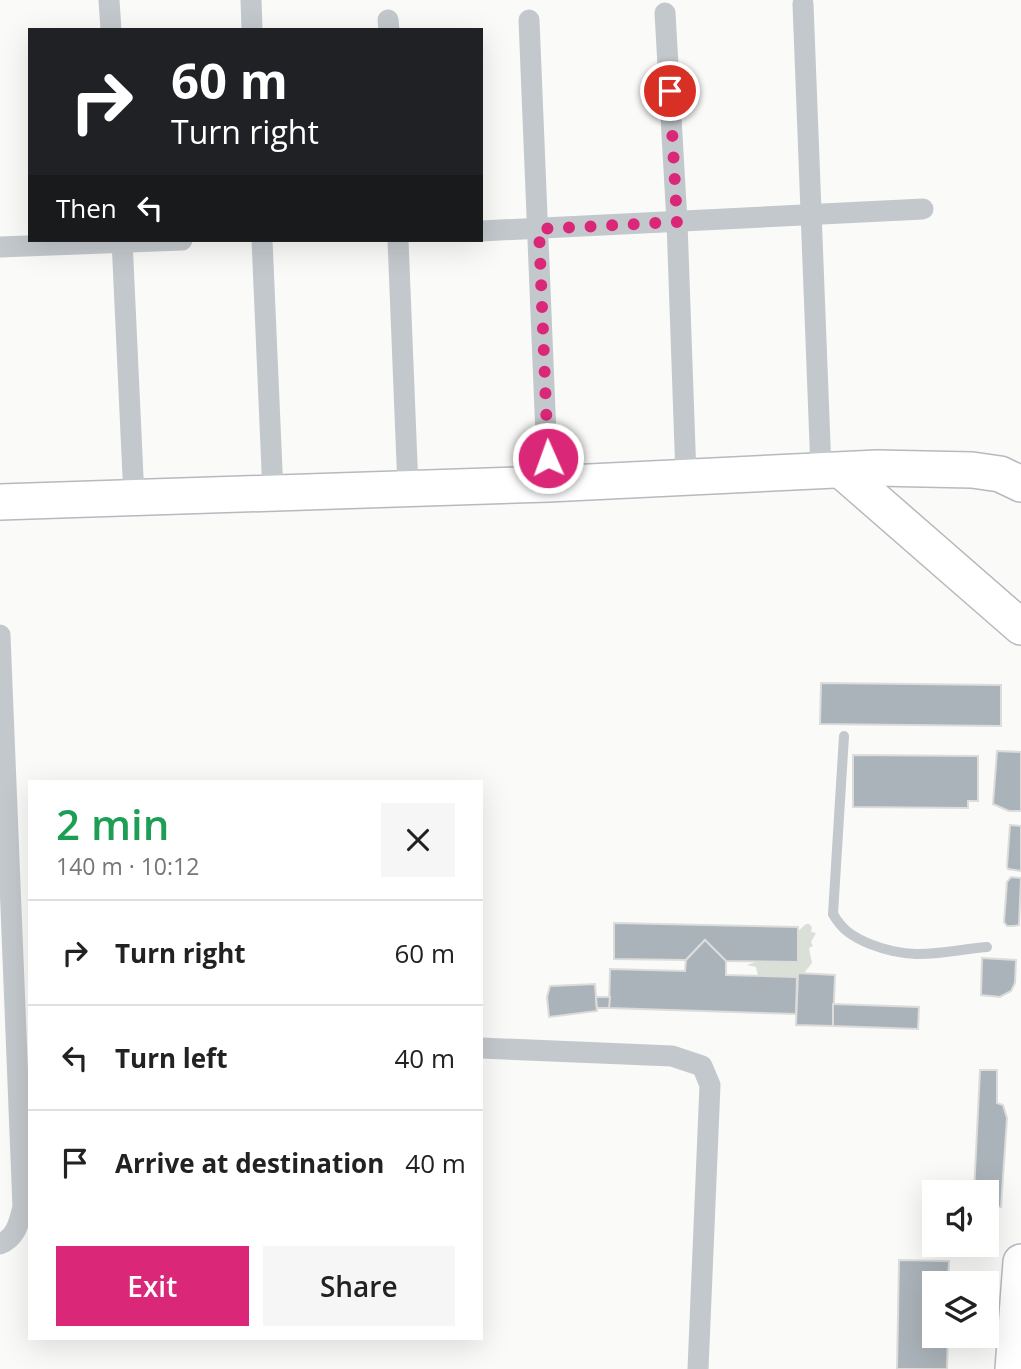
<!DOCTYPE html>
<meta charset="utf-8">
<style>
:root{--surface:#fff;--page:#f6f6f6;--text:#222;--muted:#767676;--line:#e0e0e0;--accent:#db2777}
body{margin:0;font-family:"Open Sans",sans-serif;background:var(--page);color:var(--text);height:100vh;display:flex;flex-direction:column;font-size:26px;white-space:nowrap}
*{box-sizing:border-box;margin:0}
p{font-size:23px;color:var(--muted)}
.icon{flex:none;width:38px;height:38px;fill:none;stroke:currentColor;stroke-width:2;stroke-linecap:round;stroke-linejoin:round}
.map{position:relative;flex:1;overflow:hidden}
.drawer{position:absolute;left:28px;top:780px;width:455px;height:560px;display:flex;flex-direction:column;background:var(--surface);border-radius:0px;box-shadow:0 7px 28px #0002}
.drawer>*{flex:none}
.guide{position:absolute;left:28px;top:28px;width:455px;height:214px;border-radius:0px;box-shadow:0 7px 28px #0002;background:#202124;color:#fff;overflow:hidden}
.buttons{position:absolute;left:922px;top:1180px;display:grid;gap:14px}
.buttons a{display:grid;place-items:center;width:77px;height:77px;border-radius:0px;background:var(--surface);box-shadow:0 7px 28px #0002;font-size:35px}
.pin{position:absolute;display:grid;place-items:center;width:60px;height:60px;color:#fff;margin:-30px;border:4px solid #fff;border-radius:50%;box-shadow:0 2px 7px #0007}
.me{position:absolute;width:77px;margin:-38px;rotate:358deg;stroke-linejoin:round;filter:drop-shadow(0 0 5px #0008)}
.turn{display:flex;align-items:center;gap:24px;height:147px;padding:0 28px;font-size:32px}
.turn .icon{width:91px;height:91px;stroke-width:2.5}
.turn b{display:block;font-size:49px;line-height:60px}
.then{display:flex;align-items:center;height:66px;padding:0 28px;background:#0003;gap:14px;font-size:26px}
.round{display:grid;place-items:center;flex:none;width:74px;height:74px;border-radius:0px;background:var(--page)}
.summary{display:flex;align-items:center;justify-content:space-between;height:119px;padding:0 28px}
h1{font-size:42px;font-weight:600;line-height:52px;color:#1e9e55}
.cta{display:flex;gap:14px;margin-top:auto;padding:14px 28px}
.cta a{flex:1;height:80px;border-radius:0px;background:var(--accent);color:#fff;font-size:28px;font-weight:600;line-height:80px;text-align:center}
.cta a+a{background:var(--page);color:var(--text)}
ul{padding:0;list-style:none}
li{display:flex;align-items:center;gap:21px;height:105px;padding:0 28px;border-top:2px solid var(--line)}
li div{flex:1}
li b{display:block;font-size:26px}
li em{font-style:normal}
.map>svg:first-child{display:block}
</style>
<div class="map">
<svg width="1021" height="1369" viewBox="0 0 1021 1369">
<rect width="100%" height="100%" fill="#fafaf8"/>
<polygon fill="#dadfd7" points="806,924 809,924 812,927 811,932 816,933 811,942 813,946 809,948 812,963 804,973 798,973 797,977 787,983 758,976 756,967 747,965 756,962 754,955 794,935"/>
<g fill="#aab3b9" stroke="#dcdcda" stroke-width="2">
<polygon points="821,683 1001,685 1001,726 820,724"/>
<polygon points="997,751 1021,752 1021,811 1009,811 993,804"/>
<polygon points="853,755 978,756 978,801 968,801 968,808 853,807"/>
<polygon points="1010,825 1021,826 1021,871 1008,869 1007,866"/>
<polygon points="1011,877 1021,878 1019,925 1014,926 1007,926 1004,922 1007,882"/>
<polygon points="614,923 798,927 798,962 726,961 705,940 686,960 614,959"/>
<polygon points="705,940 726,961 726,975 797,977 796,1014 609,1008 610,969 685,971 686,960"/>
<polygon points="982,958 1016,960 1015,983 1011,991 1000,997 981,995"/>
<polygon points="798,973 835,975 833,1026 796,1025"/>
<polygon points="595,984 597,1011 549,1017 547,997 550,986"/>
<polygon points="596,997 610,997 609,1008 597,1008"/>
<polygon points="833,1004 919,1007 918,1029 833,1026"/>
<polygon points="980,1070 997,1070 997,1103 1003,1105 1007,1118 1001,1207 987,1207 987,1192 974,1192"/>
<polygon points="899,1260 949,1261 948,1283 934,1283 934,1335 948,1335 947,1369 897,1369"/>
</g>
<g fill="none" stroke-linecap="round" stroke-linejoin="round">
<defs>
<g id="primary">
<polyline points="842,471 1021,627"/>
<polyline points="0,502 548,484 877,468 972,470 1000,474 1021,484"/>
<polyline points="1013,1369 1021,1262"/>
</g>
</defs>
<use href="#primary" stroke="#b5babe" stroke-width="38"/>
<path stroke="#c3c8cc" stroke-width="10" d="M844,736l-11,178c9,16 20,23 37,30 45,18 72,7 117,3"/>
<g stroke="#c3c8cc" stroke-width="21">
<polyline points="109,0 111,30"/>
<polyline points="251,0 252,30"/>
<polyline points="803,4 821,470"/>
<polyline points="665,13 677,222 686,477"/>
<polyline points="388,20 389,30"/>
<polyline points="529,20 548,484"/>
<polyline points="481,231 923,209"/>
<polyline points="122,240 134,498"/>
<polyline points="262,240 273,493"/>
<polyline points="398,240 408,488"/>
<polyline points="0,247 182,240"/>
<path d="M0,635l23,572c-4,16 -7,31 -23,37"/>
<polyline points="481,1048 672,1056 702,1066 710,1085 698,1369"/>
</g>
<use href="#primary" stroke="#fff" stroke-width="35"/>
</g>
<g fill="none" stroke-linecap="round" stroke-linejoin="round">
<polyline stroke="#db2777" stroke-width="12" stroke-dasharray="0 21.6" points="548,458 539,229 677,222 670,91"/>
</g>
</svg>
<div class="buttons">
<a><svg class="icon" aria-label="sound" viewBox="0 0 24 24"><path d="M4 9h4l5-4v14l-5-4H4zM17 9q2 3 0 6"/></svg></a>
<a><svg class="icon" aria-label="layers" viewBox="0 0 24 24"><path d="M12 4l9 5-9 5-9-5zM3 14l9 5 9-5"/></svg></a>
</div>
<div class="pin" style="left:670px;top:91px;background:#d93025"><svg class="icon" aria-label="arrive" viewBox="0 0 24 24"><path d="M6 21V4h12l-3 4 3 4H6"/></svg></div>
<svg class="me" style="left:548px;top:458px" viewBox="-20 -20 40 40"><circle r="17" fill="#db2777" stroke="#fff" stroke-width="3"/><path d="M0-11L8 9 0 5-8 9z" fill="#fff"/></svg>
<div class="guide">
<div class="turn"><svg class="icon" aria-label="right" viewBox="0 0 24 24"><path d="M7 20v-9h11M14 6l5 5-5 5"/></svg><div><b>60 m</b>Turn right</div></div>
<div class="then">Then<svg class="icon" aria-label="left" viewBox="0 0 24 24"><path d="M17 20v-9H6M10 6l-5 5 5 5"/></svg></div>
</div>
<section class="drawer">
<div class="summary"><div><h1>2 min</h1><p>140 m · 10:12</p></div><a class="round"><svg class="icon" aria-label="close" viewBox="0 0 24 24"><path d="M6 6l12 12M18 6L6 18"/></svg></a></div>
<ul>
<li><svg class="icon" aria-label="right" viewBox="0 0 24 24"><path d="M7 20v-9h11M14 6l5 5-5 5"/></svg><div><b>Turn right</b></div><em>60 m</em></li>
<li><svg class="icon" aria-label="left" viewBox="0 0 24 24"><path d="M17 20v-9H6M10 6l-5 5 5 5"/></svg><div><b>Turn left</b></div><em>40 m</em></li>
<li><svg class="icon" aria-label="arrive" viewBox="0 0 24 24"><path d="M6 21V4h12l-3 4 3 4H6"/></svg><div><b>Arrive at destination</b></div><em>40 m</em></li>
</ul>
<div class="cta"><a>Exit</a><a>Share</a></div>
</section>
</div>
